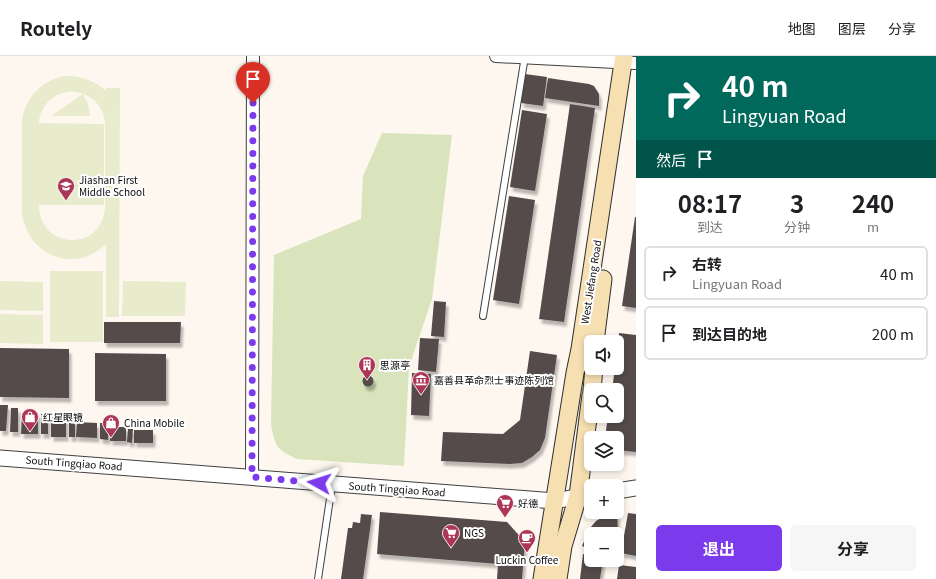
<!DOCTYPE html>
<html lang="zh">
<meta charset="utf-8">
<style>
:root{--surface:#fff;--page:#f6f6f6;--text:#202124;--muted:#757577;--line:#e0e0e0;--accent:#7c3aed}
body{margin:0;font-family:Georgia,"Noto Sans SC",serif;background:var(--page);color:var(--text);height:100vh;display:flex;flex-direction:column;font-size:15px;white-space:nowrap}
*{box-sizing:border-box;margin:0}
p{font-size:13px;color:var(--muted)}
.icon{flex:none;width:22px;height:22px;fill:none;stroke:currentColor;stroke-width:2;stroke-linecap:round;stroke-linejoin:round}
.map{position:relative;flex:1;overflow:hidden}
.details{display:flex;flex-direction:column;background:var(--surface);width:300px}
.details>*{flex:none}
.top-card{background:#00695c;color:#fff;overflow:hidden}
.controls{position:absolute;left:584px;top:279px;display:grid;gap:8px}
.controls a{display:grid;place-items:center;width:40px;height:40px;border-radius:6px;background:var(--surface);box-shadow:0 2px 6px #0003;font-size:20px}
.pin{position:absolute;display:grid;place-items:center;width:34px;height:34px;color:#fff;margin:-41px -17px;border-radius:50% 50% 50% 0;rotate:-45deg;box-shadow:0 0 4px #0007}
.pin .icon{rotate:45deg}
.me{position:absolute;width:44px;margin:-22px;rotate:276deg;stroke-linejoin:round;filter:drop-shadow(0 0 3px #0008)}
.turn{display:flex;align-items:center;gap:14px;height:84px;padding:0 20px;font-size:18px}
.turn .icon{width:52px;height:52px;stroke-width:2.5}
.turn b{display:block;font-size:28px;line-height:34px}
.then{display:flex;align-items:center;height:38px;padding:0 20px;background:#0003;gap:8px;font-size:15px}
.eta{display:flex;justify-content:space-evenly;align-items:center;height:68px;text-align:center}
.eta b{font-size:24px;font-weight:700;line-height:28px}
.action{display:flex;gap:8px;margin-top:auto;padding:8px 20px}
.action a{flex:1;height:46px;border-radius:6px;background:var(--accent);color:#fff;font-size:16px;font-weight:700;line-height:46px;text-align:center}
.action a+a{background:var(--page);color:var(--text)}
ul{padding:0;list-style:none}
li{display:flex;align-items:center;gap:12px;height:54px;margin:0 8px 6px;padding:0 12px;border:2px solid var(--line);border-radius:6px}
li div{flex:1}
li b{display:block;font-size:15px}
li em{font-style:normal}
header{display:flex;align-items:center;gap:24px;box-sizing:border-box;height:56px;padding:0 20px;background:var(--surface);border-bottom:1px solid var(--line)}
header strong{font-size:19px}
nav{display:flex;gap:22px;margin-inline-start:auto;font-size:14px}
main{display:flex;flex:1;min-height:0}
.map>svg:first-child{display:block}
</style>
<header>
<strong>Routely</strong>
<nav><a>地图</a><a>图层</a><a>分享</a></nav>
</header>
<main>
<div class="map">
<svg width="636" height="523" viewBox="0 0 636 523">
<defs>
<filter id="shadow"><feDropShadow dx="2.5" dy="4.5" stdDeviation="1" flood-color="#0004"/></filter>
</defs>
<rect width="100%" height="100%" fill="#fdf7ef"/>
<path fill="#d9e4bc" d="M382,77l70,2 -20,164 -23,68 -5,99 -107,-7c-21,-10 -22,-13 -26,-35l3,-169 87,-36 2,-43z"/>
<g fill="#e8eccd" fill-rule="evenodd">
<path d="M63,20c17,-1 31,4 43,15v-3h14l-1,229h-13v-73c-5,5 -11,9 -18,12 -32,12 -62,-11 -66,-43v-90c2,-24 18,-41 41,-47zM67,36c19,-2 37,11 38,31v86c-5,44 -66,40 -66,-4h65v-81l-65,-1c1,-16 12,-28 28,-31z"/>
<polygon points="83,38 88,48 90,60 51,60"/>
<rect x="50" y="215" width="53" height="71"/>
<polygon points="0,225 43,226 43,255 0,254"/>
<polygon points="123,225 186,226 185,260 122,260"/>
<polygon points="0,258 43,259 43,288 0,287"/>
</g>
<g fill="#544c4b" filter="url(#shadow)">
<polygon points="525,18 547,21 543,50 521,47"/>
<polygon points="548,22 589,28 594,30 599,38 599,50 545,42"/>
<polygon points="570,48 595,52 564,266 539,263"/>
<polygon points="522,54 547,58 535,135 510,131"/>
<polygon points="509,140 535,144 519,248 493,244"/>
<polygon points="635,161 636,161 636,252 622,250"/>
<polygon points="434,245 446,246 444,281 431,280"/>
<polygon points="104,266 181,266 180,287 104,287"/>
<polygon points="619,277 636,279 636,396 617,394 617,382 611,382 606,374 608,360 617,360 617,334 612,334 615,312 617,312 617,294"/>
<polygon points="420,282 439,283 436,316 418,314"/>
<polygon points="0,292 69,293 69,342 0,341"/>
<polygon points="530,295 557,299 545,382 540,394 532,401 522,407 510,408 441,405 443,376 503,378 520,364"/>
<polygon points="95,297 166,298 166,345 95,345"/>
<polygon points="412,317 431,318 429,360 411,359"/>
<circle cx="368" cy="325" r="5.5"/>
<polygon points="0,349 8,349 6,375 0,375"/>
<polygon points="11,352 18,352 18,376 10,376"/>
<polygon points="22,357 38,357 38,378 21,378"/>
<rect x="41" y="358" width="7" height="20"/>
<rect x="51" y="361" width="15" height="20"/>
<rect x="69" y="363" width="6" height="18"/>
<polygon points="77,366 97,367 97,382 76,381"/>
<polygon points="100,367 109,367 108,384 100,383"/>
<rect x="110" y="371" width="16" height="14"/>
<polygon points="128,373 133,373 132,387 127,386"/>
<rect x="134" y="374" width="19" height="13"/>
<polygon points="380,456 507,466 525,486 522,523 497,523 498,508 377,498"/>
<polygon points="617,457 618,475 610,478 591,478 591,493 582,490 590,472 596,465 608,458"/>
<polygon points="628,457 636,458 636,500 621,497"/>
<polygon points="361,458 372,459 363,523 341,523 348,472 352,472 353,466 360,467"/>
<polygon points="583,498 591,499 591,504 603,504 600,523 580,523"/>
<polygon points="619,509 636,511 636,523 617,523"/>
</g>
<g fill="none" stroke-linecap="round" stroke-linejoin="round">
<defs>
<g id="service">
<polyline points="483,260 525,0"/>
<polyline points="318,523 332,429"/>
</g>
<g id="minor">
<polyline points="496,0 635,7"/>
<polyline points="252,421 253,0"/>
</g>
<g id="tertiary">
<polyline points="0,402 555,445 591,438"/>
<polyline points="617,435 636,432"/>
</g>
<g id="secondary">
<polyline points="595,286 603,223"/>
<polyline points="592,334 594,312"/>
<polyline points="542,523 575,317 580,293 624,0"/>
<polyline points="558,523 563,490 578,440 591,339"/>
</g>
</defs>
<use href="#service" stroke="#404040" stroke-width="8"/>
<use href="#minor" stroke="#404040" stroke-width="14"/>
<use href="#tertiary" stroke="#404040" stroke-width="17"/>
<use href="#secondary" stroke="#2f2f2f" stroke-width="19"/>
<use href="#service" stroke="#fff" stroke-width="6"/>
<use href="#minor" stroke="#fff" stroke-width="12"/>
<use href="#tertiary" stroke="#fff" stroke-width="15"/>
<use href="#secondary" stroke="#f6dfb1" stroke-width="17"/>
</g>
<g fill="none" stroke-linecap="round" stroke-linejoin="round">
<polyline stroke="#7c3aed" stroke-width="7" stroke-dasharray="0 12.6" points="253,47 252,421 319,427"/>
</g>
<defs>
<symbol id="school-pin" viewBox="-11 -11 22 30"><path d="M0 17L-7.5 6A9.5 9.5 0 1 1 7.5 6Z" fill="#ad3555" stroke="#fff"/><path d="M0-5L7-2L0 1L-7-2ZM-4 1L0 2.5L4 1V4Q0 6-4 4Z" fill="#fff"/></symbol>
<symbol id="building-pin" viewBox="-11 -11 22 30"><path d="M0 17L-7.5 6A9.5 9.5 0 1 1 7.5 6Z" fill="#ad3555" stroke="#fff"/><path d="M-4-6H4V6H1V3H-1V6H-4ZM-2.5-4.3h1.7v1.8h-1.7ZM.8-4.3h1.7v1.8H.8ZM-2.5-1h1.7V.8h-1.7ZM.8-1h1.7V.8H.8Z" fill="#fff"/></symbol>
<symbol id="museum-pin" viewBox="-11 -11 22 30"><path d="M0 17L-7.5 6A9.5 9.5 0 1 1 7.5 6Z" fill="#ad3555" stroke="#fff"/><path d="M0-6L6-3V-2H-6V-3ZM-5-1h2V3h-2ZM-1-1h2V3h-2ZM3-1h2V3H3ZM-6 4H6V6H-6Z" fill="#fff"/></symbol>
<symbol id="shop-pin" viewBox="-11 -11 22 30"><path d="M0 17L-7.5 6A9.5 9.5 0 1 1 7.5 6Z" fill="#ad3555" stroke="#fff"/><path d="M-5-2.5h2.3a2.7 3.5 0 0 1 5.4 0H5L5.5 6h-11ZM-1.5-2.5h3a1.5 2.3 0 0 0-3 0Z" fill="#fff"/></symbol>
<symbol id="supermarket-pin" viewBox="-11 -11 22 30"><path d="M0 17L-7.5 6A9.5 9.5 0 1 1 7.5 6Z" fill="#ad3555" stroke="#fff"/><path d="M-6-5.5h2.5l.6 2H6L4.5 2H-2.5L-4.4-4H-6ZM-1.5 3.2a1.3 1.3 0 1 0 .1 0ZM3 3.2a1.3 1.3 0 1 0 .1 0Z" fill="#fff"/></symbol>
<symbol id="cafe-pin" viewBox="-11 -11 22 30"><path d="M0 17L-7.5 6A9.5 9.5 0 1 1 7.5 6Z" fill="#ad3555" stroke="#fff"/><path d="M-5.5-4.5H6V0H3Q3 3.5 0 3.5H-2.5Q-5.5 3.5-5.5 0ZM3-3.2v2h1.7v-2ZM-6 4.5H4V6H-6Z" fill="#fff"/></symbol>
</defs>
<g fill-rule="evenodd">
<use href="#school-pin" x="56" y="120" width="20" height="27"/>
<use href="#building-pin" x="357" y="299" width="20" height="27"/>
<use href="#museum-pin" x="411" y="314" width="20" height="27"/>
<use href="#shop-pin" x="20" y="351" width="20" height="27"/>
<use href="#shop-pin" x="101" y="357" width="20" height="27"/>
<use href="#supermarket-pin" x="495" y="437" width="20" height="27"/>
<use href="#supermarket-pin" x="441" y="467" width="20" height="27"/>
<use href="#cafe-pin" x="517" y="472" width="20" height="27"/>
</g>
<g text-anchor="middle" stroke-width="4" stroke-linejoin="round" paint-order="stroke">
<g font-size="10" fill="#0d0d0d" stroke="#fff" text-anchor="start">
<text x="79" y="128">Jiashan First<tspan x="79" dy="12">Middle School</tspan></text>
<text x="380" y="313">思源亭</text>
<text x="434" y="328">嘉善县革命烈士事迹陈列馆</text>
<text x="43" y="365">红星眼镜</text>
<text x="124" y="371">China Mobile</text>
<text x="518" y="451">好德</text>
<text x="464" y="481">NGS</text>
<text x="527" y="508" text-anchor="middle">Luckin Coffee</text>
</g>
<g font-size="10" fill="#0d0d0d" stroke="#fff">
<text transform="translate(591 226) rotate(-81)" y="4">West Jiefang Road</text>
<text transform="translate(74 407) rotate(4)" y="4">South Tingqiao Road</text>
<text transform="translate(397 433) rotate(4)" y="4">South Tingqiao Road</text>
</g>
</g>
</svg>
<div class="controls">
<a><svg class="icon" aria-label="sound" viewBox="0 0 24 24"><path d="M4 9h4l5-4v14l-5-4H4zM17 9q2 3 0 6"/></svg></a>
<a><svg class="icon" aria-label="search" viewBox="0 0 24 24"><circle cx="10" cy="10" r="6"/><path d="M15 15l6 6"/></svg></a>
<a><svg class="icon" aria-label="layers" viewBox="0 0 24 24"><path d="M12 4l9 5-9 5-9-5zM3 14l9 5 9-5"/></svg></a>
<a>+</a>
<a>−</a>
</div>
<div class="pin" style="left:253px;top:47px;background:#d93025"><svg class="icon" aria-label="arrive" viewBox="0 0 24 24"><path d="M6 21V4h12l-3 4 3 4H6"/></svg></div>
<svg class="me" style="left:319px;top:427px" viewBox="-20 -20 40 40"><path d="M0-17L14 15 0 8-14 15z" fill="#7c3aed" stroke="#fff" stroke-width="4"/></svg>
</div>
<section class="details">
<div class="top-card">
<div class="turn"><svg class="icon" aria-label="right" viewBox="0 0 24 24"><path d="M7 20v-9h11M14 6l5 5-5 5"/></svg><div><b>40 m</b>Lingyuan Road</div></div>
<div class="then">然后<svg class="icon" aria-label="arrive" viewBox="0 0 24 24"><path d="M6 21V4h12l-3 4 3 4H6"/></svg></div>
</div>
<div class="eta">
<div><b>08:17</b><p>到达</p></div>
<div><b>3</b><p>分钟</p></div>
<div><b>240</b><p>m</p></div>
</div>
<ul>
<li><svg class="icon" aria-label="right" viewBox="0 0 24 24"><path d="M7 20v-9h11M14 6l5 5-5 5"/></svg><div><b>右转</b><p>Lingyuan Road</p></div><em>40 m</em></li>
<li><svg class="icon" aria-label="arrive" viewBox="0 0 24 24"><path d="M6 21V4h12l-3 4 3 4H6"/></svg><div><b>到达目的地</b></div><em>200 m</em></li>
</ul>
<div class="action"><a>退出</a><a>分享</a></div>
</section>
</main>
